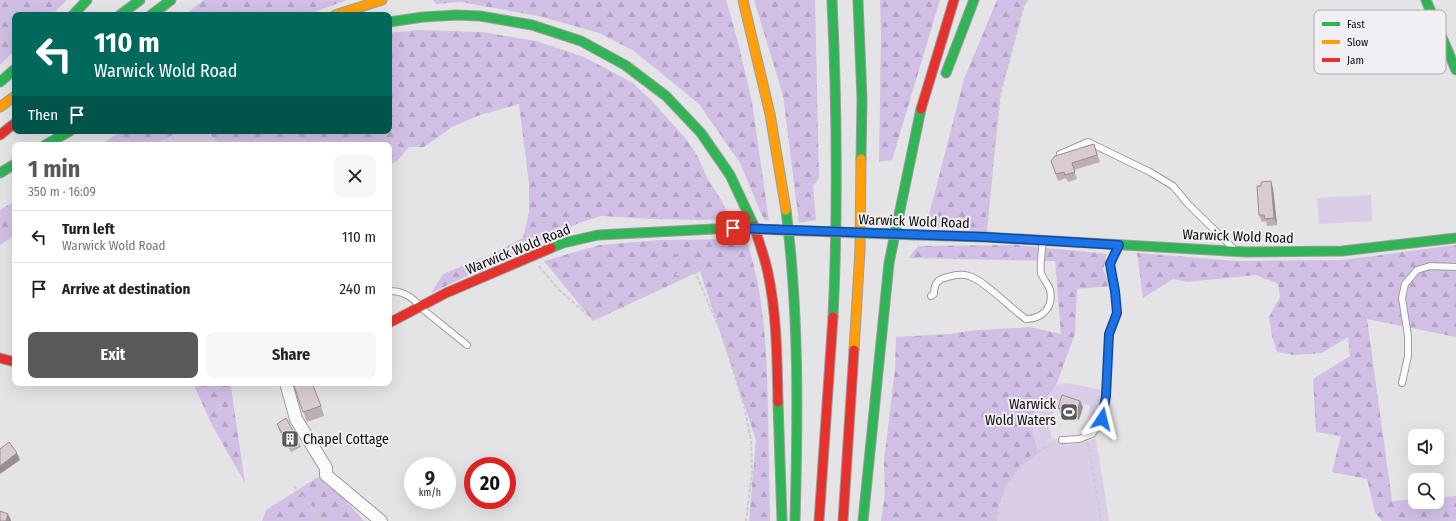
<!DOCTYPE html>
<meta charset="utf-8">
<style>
:root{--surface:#fff;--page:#f6f6f6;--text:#222;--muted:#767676;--line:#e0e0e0;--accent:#59585a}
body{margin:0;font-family:"Fira Sans Condensed",sans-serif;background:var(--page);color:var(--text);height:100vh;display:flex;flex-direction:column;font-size:15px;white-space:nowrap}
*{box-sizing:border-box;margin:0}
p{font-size:13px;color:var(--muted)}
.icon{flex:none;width:22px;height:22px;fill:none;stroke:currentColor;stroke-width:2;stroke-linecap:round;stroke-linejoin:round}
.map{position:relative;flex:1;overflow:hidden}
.sheet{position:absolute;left:12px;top:142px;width:380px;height:244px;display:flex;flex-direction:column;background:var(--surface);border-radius:8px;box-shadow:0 4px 16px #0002}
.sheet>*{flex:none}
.top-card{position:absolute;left:12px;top:12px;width:380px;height:122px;border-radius:8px;box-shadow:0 4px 16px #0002;background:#00695c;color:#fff;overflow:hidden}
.controls{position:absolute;left:1408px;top:429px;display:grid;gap:8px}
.controls a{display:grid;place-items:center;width:36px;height:36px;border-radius:8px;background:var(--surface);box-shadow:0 4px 16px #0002;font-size:20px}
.speed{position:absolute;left:404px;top:457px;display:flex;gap:8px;font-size:20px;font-weight:700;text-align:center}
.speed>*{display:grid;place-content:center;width:52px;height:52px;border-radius:50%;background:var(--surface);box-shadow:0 4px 16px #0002;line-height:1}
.speed small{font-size:10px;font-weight:400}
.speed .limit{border:6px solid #d22;background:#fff;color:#111}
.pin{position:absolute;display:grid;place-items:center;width:34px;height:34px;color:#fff;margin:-17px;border-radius:8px;box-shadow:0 2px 6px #0006}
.me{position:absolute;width:44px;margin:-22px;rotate:10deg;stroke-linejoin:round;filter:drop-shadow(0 0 3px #0008)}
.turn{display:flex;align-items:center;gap:14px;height:84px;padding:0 16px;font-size:18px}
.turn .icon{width:52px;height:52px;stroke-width:2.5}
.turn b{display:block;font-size:28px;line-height:34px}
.then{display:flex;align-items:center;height:38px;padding:0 16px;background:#0003;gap:8px;font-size:15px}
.round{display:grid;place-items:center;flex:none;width:42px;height:42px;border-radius:8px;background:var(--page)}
.summary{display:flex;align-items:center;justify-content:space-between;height:68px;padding:0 16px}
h1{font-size:24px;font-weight:700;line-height:30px;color:var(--accent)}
.primary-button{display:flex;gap:8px;margin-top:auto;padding:8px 16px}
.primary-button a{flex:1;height:46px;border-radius:8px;background:var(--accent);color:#fff;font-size:16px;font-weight:700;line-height:46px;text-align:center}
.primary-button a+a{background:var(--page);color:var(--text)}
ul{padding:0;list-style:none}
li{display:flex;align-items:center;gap:12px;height:52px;padding:0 16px;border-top:1px solid var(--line)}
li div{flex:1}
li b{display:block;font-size:15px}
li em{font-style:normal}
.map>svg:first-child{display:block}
</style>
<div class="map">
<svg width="1456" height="521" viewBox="0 0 1456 521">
<defs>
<pattern id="forest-firs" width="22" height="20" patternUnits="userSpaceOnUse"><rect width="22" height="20" fill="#d2bfe6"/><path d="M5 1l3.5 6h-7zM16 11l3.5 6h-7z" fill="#b3a3c4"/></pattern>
</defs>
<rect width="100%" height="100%" fill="#e4e3e5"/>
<g fill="#d9cde7">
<polygon points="180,131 206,131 218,145 150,145"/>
<polygon points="1371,195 1372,221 1319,224 1317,198"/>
<path d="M1066,383l36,7c-2,15 -2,30 -14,40l2,-24 -25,-7 -9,5 -7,21 3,13 17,7 27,-6 13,82h-113l7,-28 5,-12 29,-32 -4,-16 2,-22 21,-26z"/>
</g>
<g fill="url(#forest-firs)">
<polygon points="0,0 67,0 51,15 15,15 15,50 0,65"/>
<polygon points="204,0 347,0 306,15 184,15"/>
<polygon points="433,0 726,0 738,42 752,102 769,221 764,220 740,163 699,104 634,51 599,33 539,16 461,2 436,4"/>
<polygon points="754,0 815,0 819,178 813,186 816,220 799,223 783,95"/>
<polygon points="880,0 940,0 892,160 879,162 881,33"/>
<polygon points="997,0 1028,0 1024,5 1000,95 987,232 926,227 964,79"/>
<polygon points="418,30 482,32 536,41 584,57 633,83 652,101 686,139 698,157 708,180 722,201 730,219 702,220 654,219 601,216 579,223 536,243 431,293 443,274 490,255 523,238 529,212 529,184 519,104 480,115 452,127 424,147 409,147 397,161 389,165 389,145 218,145 208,131 389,131 389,33"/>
<polygon points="121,131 180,131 153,145 101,145"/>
<polygon points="15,201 15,235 0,245 0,210"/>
<path d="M746,239c19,56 21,116 22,175 1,36 1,71 2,107h-21l7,-81 -56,-169 -107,50 -49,-60 56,-16 61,-5z"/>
<path d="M1017,245l90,9 -4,16 8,16 -34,3 -2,45 -19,51 -21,26 -2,22 4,16v5c-27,20 -36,34 -41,67h-115l4,-27 -1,-33 11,-92 1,-32 55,-3 17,-3 62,-4 31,7 -6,-73 -146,-3 9,-12z"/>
<polygon points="1456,245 1456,337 1367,319 1392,501 1415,499 1415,502 1437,502 1437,498 1456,496 1456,521 1382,521 1375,512 1367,479 1332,472 1341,436 1316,432 1313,379 1350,356 1348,337 1322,353 1294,355 1277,352 1272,336 1269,317 1280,297 1278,284 1256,275 1187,282 1173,279 1143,298 1137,253 1238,261 1343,260"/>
<polygon points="193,383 232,383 231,387 245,483 212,425"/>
<polygon points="323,474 364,521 262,521 266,510"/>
</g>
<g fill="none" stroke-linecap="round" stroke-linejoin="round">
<defs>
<g id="lane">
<polyline points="1060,154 1088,142 1150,172 1173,186 1188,204 1233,248"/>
<path d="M389,291c14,0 23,5 31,16l47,38"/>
<path d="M931,296l3,-2c0,-11 4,-15 14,-17 6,-2 15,-3 21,-1 15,4 42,33 57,43 16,0 28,-12 24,-29 -2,-6 -7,-11 -9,-17 -1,-6 1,-24 2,-32"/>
<polyline points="1402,383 1408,356 1408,336 1402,298 1405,284 1417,270 1430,266 1456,267"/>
<polyline points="1062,440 1079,439 1092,434 1102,419 1106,396 1109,334 1117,313 1115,291 1110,264 1118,247"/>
</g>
<polyline id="street" points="286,383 296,419 326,468 326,475 381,521"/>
<g id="fast">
<path d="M832,0c5,106 6,211 1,317"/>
<polyline points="858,0 862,99 861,159"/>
<polyline points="1426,0 1456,70"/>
<polyline points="73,15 87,0"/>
<polyline points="120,15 140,0"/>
<polyline points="151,15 171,0"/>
<polyline points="389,22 423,17 457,15 480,16 532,25 581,41 625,65 666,96 701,133 730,175 754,226"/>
<polyline points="946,73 974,0"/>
<polyline points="0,82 15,69"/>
<polyline points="45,145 70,131"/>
<polyline points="0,173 15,164"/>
<path d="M786,210c13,103 12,206 9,310"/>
<polyline points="915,235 985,237 1246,252 1342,251 1456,238"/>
<polyline points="551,248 563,243 598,235 733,228"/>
<polyline points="778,402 782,521"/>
<polyline points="863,521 889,263 921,109"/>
</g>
<g id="slow">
<polyline points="743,0 770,114 786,210"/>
<polyline points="335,15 382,0"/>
<polyline points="0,107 15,96"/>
<polyline points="854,350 860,250 861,159"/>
</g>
<g id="jam">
<polyline points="921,109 954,0"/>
<polyline points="0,135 15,123"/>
<path d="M754,226c5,16 11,32 14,47 9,43 9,86 10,129"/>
<polyline points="389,323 446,293 551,248"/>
<polyline points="0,358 15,362"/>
<polyline points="819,521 833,317"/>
<polyline points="843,521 854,350"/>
</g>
</defs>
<use href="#lane" stroke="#9c9c9e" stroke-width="8"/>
<use href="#street" stroke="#9c9c9e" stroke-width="14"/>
<use href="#fast" stroke="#9c9c9e" stroke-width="11"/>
<use href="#slow" stroke="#9c9c9e" stroke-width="11"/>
<use href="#jam" stroke="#9c9c9e" stroke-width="11"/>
<g stroke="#cbcacc" stroke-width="2" stroke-dasharray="4 2" stroke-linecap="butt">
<polyline points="31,15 46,0"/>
<polyline points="0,45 15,30"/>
<polyline points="986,224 1000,95 1024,5 1028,0"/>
<polyline points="673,245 684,273"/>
<polyline points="539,266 559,290 589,316 622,307 673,275 695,272 721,332 744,405 751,440 752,473 746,521"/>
<polyline points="1088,443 1101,521"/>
<polyline points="294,486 316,512 328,521"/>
<polyline points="314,521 317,493 321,485"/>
<path d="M996,521c2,-13 5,-27 11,-39 9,-16 31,-32 48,-39"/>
</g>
<use href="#lane" stroke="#fbfbfb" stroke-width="6"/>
<use href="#street" stroke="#fbfbfb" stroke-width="12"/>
<use href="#fast" stroke="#30b455" stroke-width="9"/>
<use href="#slow" stroke="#ff9f0a" stroke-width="9"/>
<use href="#jam" stroke="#e5322d" stroke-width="9"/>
<defs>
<polyline id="fast-bridge" points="834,232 915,235"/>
<polyline id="jam-bridge" points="733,228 834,232"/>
</defs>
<use href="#fast-bridge" stroke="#9c9c9e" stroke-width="11" stroke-linecap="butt"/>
<use href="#jam-bridge" stroke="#9c9c9e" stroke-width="11" stroke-linecap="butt"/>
<use href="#fast-bridge" stroke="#30b455" stroke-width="9"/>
<use href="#jam-bridge" stroke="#e5322d" stroke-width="9"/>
</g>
<g fill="#bbafb5">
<polygon points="1094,144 1100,162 1074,170 1077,179 1068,182 1066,178 1058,181 1051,161"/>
<polygon points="1261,186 1273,188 1277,225 1267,226 1266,221 1262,222 1259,215"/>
<polygon points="293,383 321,406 324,416 307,422"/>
<polygon points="1080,401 1083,407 1079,420 1061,414 1058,408"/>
<polygon points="277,424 298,440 301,447 291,452 279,430"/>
</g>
<g fill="#998e94">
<polygon points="1271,181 1273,188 1277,225 1274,218"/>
<polygon points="1080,401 1083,407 1079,420 1077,413"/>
<polygon points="17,453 20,460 0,474 0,466"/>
<polygon points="8,514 11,520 11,521 6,521"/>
</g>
<g fill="#dacbd3" stroke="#998e94">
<polygon points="1094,144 1097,155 1072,163 1075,172 1065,175 1064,172 1056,174 1051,161 1055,156"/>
<polygon points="1271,181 1274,218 1265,219 1264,215 1259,215 1257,186 1261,186 1261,182"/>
<polygon points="293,383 312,383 321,406 303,412"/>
<polygon points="1062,395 1080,401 1077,413 1058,408"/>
<polygon points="286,418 298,440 289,445 277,424"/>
<polygon points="9,442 17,453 0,466 0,449"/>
<polygon points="0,511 8,514 6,521 0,521"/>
</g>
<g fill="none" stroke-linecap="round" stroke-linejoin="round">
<defs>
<polyline id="route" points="733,228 985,237 1119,245 1110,264 1115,291 1117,313 1109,334 1106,396 1102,419"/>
</defs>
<use href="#route" stroke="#114b97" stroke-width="10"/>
<use href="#route" stroke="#1a73e8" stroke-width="7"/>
</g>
<defs>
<symbol id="stadium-square" viewBox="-11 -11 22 22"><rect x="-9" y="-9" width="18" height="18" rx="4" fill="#59585a" stroke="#f1eff3"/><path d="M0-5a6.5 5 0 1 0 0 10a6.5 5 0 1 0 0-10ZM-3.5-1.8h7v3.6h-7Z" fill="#fff"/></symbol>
<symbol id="building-square" viewBox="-11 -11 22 22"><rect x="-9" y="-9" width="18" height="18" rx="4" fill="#59585a" stroke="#f1eff3"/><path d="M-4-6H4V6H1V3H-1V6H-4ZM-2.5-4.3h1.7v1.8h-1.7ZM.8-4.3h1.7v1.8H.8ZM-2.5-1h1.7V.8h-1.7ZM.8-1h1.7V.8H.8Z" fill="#fff"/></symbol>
</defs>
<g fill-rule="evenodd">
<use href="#stadium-square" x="1059" y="402" width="20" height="20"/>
<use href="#building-square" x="280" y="429" width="20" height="20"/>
</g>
<g text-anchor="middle" stroke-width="4" stroke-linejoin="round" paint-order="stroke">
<g font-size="14" fill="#0e0d0f" stroke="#f1eff3">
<text transform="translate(914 221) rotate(2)" y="5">Warwick Wold Road</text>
<text transform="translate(1238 236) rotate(2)" y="5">Warwick Wold Road</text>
<text transform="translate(518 249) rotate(-22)" y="5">Warwick Wold Road</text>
</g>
<g font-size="14" fill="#0e0d0f" stroke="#f1eff3" text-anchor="end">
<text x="1056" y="409">Warwick<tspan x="1056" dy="16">Wold Waters</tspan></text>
<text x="303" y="444" text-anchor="start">Chapel Cottage</text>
</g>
</g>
<rect x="1314" y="10" width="132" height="64" rx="6" fill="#f1eff3" stroke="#adabaf" stroke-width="1"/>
<rect x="1322" y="22" width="18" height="4" fill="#30b455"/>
<rect x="1322" y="40" width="18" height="4" fill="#ff9f0a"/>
<rect x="1322" y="58" width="18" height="4" fill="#e5322d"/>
<g font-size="11" fill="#0e0d0f">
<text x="1347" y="28">Fast</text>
<text x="1347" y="46">Slow</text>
<text x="1347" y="64">Jam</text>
</g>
</svg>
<div class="controls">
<a><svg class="icon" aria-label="sound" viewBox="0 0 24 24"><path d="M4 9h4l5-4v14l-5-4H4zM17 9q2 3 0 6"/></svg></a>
<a><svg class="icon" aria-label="search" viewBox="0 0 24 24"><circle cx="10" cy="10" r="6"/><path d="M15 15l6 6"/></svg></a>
</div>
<div class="speed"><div>9<small>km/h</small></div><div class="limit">20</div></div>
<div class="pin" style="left:733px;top:228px;background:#d93025"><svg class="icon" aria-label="arrive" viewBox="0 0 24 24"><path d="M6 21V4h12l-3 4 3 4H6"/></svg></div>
<svg class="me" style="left:1102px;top:419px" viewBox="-20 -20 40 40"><path d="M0-17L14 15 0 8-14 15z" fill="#1a73e8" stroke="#fff" stroke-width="4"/></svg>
<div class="top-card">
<div class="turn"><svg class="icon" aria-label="left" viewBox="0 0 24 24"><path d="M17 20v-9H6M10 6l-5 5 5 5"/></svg><div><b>110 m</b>Warwick Wold Road</div></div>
<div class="then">Then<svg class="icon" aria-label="arrive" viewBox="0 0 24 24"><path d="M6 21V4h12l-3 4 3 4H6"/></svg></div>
</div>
<section class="sheet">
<div class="summary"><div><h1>1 min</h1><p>350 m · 16:09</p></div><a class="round"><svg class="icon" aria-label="close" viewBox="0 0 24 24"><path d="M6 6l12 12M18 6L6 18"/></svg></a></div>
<ul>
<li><svg class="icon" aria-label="left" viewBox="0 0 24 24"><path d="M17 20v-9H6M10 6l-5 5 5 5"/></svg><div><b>Turn left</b><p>Warwick Wold Road</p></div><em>110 m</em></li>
<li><svg class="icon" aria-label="arrive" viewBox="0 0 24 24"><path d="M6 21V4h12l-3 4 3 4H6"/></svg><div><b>Arrive at destination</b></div><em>240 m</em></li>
</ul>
<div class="primary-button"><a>Exit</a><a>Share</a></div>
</section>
</div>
